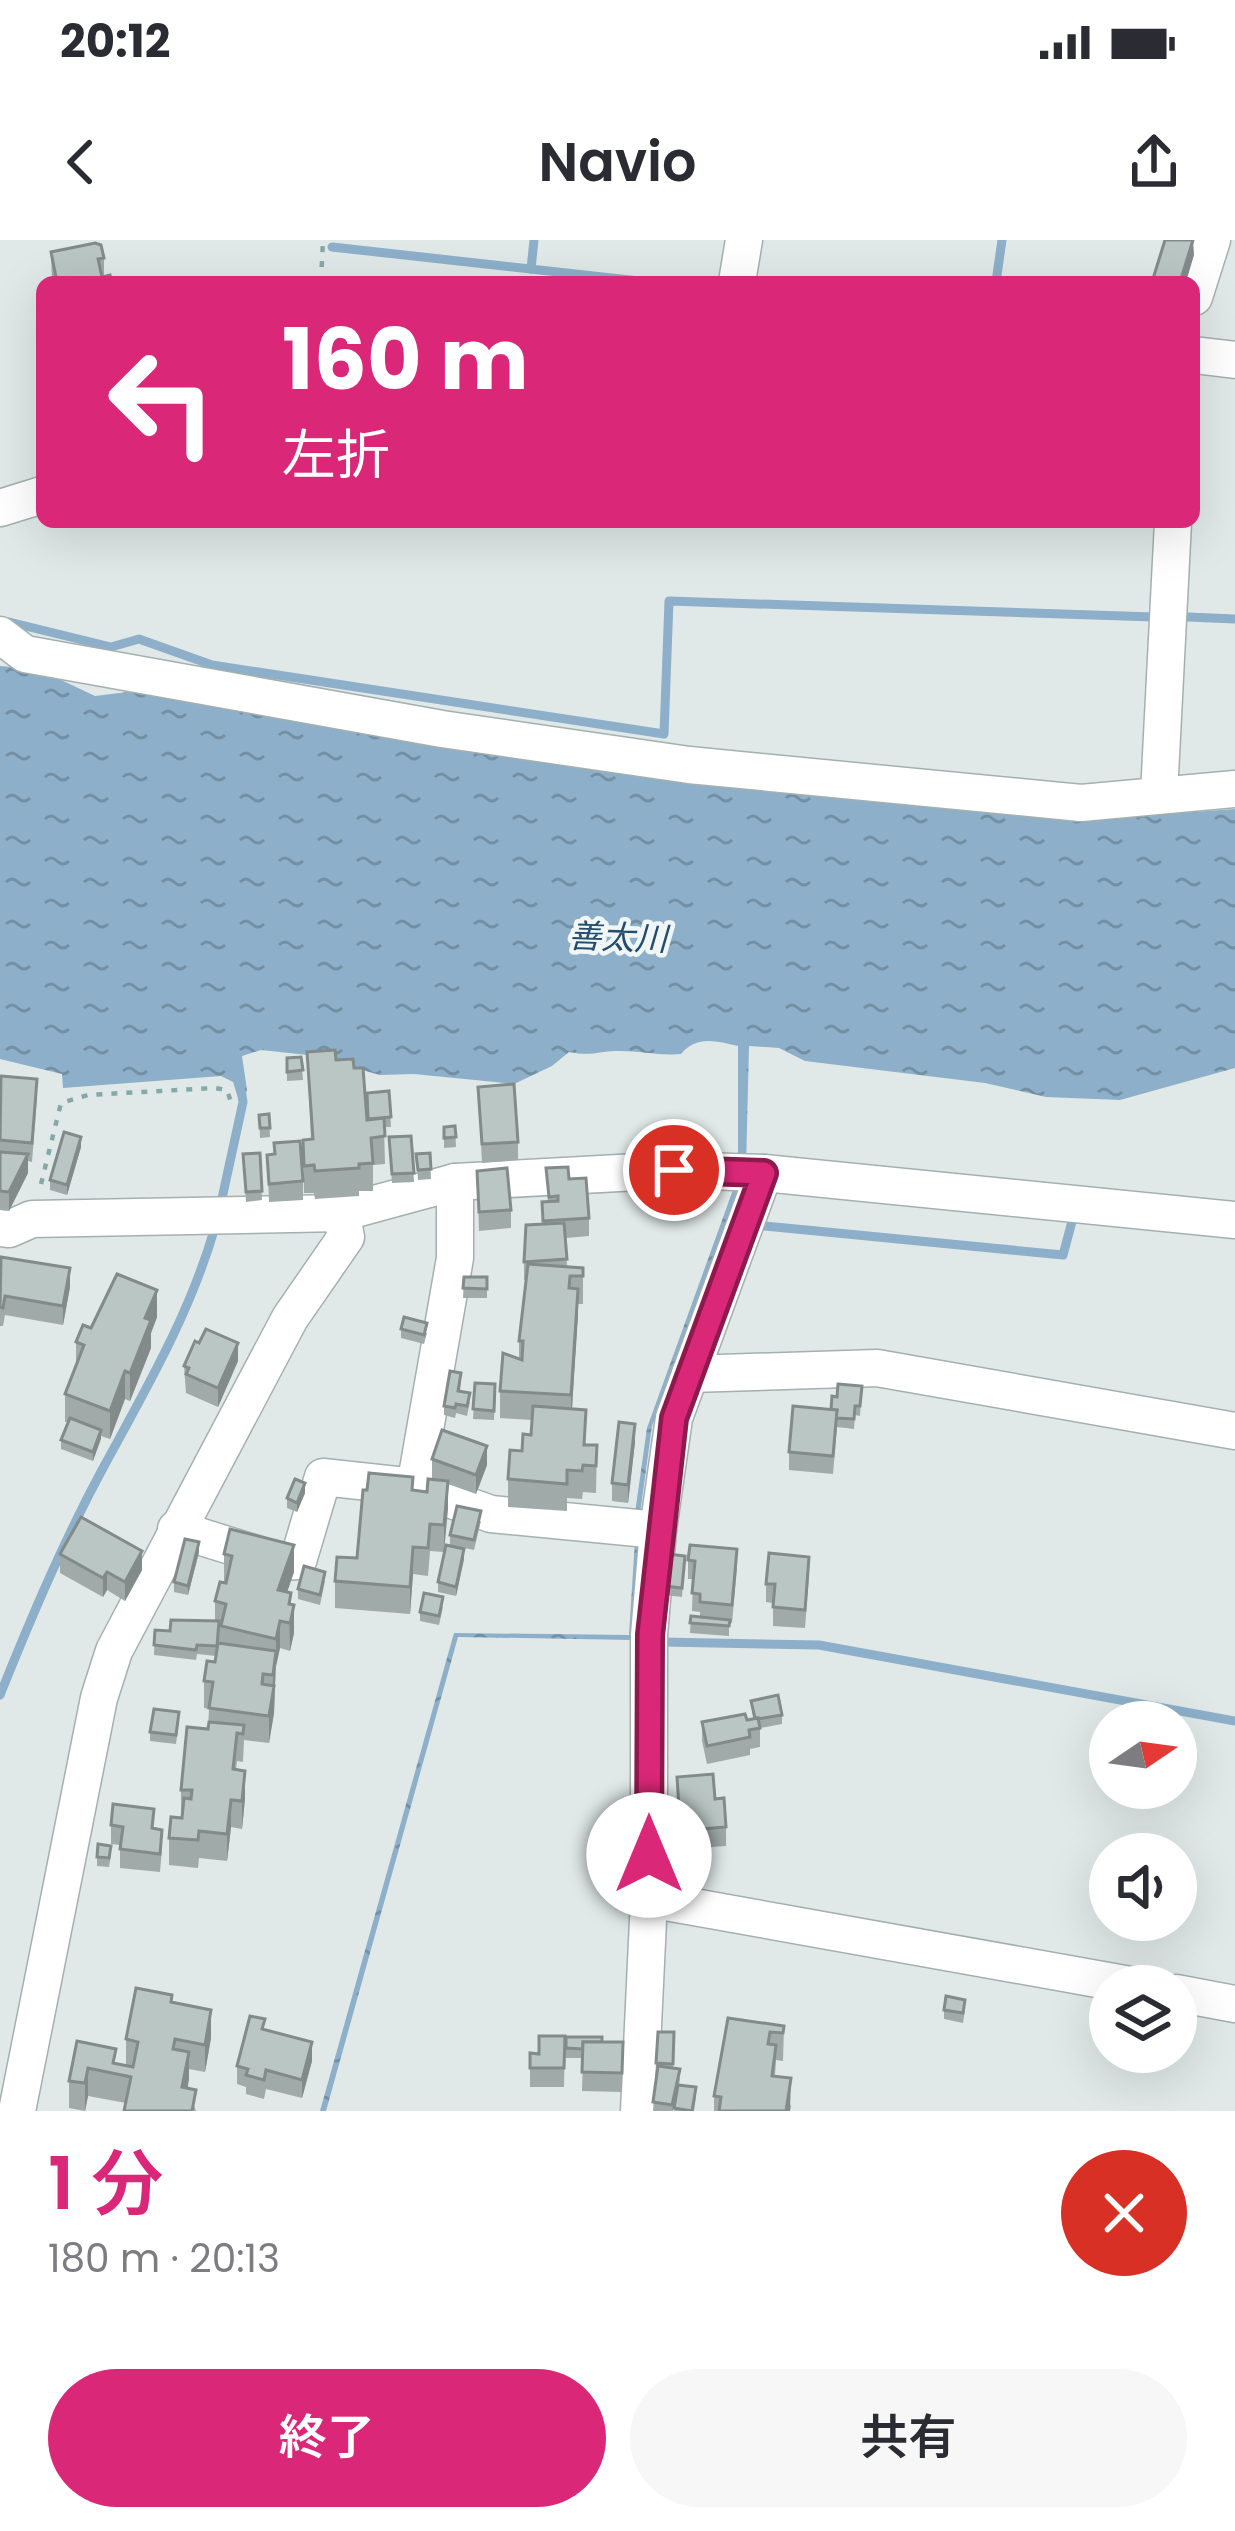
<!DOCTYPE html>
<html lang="ja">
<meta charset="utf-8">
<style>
:root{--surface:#fff;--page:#f7f7f7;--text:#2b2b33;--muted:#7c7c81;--accent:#db2777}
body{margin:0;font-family:Poppins,"Noto Sans JP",sans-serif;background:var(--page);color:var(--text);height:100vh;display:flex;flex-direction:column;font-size:45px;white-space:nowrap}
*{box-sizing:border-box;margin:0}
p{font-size:39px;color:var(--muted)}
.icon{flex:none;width:66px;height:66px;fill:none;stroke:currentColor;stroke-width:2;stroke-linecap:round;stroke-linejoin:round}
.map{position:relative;height:1871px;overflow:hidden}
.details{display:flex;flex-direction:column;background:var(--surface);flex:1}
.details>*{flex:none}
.top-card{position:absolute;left:36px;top:36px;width:1164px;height:252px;border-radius:18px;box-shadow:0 12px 48px #0002;background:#db2777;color:#fff;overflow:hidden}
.needle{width:78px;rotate:77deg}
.controls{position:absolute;left:1089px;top:1461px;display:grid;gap:24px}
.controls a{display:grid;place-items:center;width:108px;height:108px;border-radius:50%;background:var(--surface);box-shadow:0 12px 48px #0002;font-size:60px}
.pin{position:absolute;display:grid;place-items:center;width:102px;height:102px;color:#fff;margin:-51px;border:6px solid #fff;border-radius:50%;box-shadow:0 3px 12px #0007}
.me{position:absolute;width:132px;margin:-66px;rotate:0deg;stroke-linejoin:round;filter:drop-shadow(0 0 9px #0008)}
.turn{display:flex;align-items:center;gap:42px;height:252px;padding:0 48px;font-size:54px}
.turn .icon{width:156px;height:156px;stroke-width:2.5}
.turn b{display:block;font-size:84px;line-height:102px}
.round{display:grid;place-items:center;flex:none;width:126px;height:126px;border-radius:63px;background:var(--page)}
.summary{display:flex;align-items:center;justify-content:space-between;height:204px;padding:0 48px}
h1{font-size:72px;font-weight:600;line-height:90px;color:var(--accent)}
.primary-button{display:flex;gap:24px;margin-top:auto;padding:24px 48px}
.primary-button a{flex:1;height:138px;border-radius:72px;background:var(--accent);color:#fff;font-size:48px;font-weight:600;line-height:138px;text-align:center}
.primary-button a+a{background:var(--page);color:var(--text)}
.status{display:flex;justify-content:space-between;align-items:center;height:84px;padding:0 60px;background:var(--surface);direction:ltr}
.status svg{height:33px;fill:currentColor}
header{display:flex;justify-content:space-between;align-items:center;height:156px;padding:0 48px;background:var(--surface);font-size:54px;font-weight:600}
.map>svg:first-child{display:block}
</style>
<div class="status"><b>20:12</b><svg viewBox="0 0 49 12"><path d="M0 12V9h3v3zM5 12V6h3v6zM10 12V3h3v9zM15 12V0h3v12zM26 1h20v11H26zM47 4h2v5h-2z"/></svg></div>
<header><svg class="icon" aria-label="back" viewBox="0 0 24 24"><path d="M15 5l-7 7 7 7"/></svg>Navio<svg class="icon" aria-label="share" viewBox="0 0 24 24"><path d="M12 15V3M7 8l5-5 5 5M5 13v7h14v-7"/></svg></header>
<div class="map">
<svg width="1235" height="1871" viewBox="0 0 1235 1871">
<defs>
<pattern id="water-ripples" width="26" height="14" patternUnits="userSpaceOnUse" patternTransform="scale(3)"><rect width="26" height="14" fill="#8dafc9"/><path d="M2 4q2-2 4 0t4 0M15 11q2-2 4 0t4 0" fill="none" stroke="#738fa4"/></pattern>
</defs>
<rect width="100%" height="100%" fill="#e0e9e8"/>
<g fill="url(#water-ripples)">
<path d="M0,426l38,3 57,27 49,-6 567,91 389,38 135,-10v259l-115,32 -74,-3 -61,-14 -180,-22 -26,-13 -30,-2 -3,121h-8v-121c-22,-5 -41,-11 -57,8 -21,2 -40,-3 -61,-3 -21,-1 -26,6 -51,1l-17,14 -38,18 -100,-10 -34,1 -72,-20 -47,-5 -19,6 5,34 -3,12 -5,-1 -6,-19 -12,-6 -158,12 -1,-14 -62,-15z"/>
<polygon points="734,947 742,949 652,1186 639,1281 634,1280 647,1188"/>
<polygon points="635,1300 638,1300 632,1400 458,1397 326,1871 320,1871 454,1393 629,1395"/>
</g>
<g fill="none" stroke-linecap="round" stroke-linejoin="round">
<g stroke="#8dafc9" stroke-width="9">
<polyline points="332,7 648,42"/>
<polyline points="531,29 534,0"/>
<polyline points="996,42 1002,0"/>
<polyline points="1188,377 1235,379"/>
<polyline points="9,382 111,407 139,399 212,425 664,494 669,361 1154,377"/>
<polyline points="221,963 243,862 241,850"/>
<polyline points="765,986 1063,1015 1074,974"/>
<polyline points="662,1402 819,1405 1235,1481"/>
<path d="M0,1455c31,-77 63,-153 103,-227 43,-79 87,-154 112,-241"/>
</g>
<defs>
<g id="minor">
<polyline points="737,42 744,0"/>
<polyline points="1194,57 1212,0"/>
<polyline points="1194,115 1235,120"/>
<polyline points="0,268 42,255"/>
<polyline points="0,395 25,414 442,489 689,525 1081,563 1235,549"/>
<polyline points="1159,554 1173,282"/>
<polyline points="0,988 9,989 32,979 341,973 455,942 674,930 764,933 1235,980"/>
<polyline points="690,1134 877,1128 1235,1191"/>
<polyline points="415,1247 455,1018 455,942"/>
<polyline points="176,1289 282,1322 298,1321 323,1237 415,1247 491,1274 658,1290"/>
<polyline points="649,1659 1136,1746"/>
<polyline points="1176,1753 1235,1764"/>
<polyline points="17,1871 99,1458 114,1411 290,1078 346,997 341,973"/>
<polyline points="639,1871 649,1659 649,1395 658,1290 674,1178 764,933"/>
</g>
</defs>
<use href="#minor" stroke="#a4b0af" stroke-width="39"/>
<g stroke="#84a9a8" stroke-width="4.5" stroke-dasharray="6 9" stroke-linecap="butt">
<polyline points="321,42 323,0"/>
<polyline points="41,944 61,863 88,855 214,848 227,850 231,862"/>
</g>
<use href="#minor" stroke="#fff" stroke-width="36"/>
</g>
<g fill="#9faaa9">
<polygon points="51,12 104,18 104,37 112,42 52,42"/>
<polygon points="307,812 336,820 367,880 389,851 391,887 384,887 385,924 373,925 373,951 359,951 359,956 315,959 314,953 304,953 303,900 311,899"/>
<polygon points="301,817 303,840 287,841 287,818"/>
<polygon points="0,847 37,857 32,922 28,921 28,933 9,971 0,970"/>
<polygon points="478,847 518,902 518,920 482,923"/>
<polygon points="269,874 270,897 260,898 259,875"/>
<polygon points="455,886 456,907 444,908 444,887"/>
<polygon points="411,896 414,942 392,943 389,897"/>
<polygon points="81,907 67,955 50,950 50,940"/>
<polygon points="260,913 262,960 246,962 243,914"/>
<polygon points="430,913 431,939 418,940 416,914"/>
<polygon points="267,915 303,941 303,960 269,962"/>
<polygon points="546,928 569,939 589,978 589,996 566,998 567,1027 583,1028 583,1064 578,1064 572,1169 586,1205 597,1205 596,1253 583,1252 582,1259 567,1258 567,1271 508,1267 508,1239 531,1195 532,1180 500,1178 500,1151 519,1119 519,1101 526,1040 524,1040 524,1022 542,984 542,962 548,962"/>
<polygon points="477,931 511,970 511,988 479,991"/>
<polygon points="0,1024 70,1047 63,1085 5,1075 3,1086 0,1086"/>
<polygon points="464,1037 487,1037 487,1058 463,1058"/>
<polygon points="157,1077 151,1093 151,1108 130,1161 125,1159 110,1199 101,1196 93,1221 61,1209 61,1200 68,1182 65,1182 65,1154 76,1127 76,1102 91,1088"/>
<polygon points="401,1089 427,1093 424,1104 401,1098"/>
<polygon points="238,1121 218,1167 186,1153 184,1126"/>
<polygon points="461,1142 460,1151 470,1162 467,1176 456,1173 455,1178 444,1175 444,1166"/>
<polygon points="475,1143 495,1144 494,1180 473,1179"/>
<polygon points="862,1146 860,1176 855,1175 854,1189 837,1187 833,1234 789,1230 789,1212 831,1170 837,1157"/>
<polygon points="635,1202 628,1263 612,1261 612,1243"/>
<polygon points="432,1219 487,1225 476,1254 448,1244 444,1312 430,1311 428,1336 413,1334 410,1374 335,1368 335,1341 357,1318 413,1250 427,1252 439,1240 432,1238"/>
<polygon points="305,1253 297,1272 287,1268 287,1258"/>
<polygon points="481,1281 474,1310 450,1305 450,1295"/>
<polygon points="199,1312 188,1355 174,1352 174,1342"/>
<polygon points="60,1314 142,1330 125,1361 107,1350 103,1357 60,1333"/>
<polygon points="224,1314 294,1332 287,1352 291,1365 294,1393 290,1411 280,1408 276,1426 274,1473 269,1503 244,1500 243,1522 237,1521 236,1530 245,1558 242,1589 231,1587 227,1621 199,1618 198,1628 169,1625 169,1598 181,1577 181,1550 208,1489 209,1469 204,1468 204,1441 215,1422 216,1416 197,1414 196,1420 154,1415 155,1390 170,1391 215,1381 215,1361 226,1342 224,1341"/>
<polygon points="685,1316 682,1357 665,1355 665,1346"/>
<polygon points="464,1319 456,1356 438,1352 438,1342"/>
<polygon points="688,1320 737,1328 732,1383 729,1383 729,1396 690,1393 691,1376 700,1377 700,1372 692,1371 693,1339 688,1339"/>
<polygon points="809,1336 805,1388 773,1386 773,1363 766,1362 766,1344"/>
<polygon points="325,1341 320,1365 298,1359 298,1349"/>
<polygon points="443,1367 439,1385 420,1381 420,1372"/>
<polygon points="751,1461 782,1475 782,1484 760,1488 760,1507 750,1509 750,1515 707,1524 702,1501 702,1482 753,1478"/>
<polygon points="179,1482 176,1504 150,1501 150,1492"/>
<polygon points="677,1537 726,1587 726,1606 665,1610 664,1570 678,1568"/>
<polygon points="111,1585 154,1589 162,1608 160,1632 120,1628 120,1605 111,1604"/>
<polygon points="111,1615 109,1627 97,1626 97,1617"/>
<polygon points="172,1762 211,1798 205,1832 189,1829 188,1848 196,1871 126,1863 88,1856 85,1871 69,1868 69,1841 77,1801 116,1824 126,1826 126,1799"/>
<polygon points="965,1769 963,1783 944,1779 944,1770"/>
<polygon points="728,1778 784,1786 783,1821 776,1820 775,1836 791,1866 790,1871 714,1871 714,1856"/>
<polygon points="265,1789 312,1821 302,1858 266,1849 264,1859 246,1854 246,1847 237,1844 237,1826"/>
<polygon points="674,1792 673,1828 680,1839 679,1845 696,1857 694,1871 674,1871 676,1858 673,1871 653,1871 656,1823"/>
<polygon points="565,1796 564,1847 530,1847 530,1813 539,1814"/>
<polygon points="566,1797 602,1802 623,1802 622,1852 582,1851 583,1818 566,1818"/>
</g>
<g fill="#828b89">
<polygon points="1193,0 1194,15 1186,42 1180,42"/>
<polygon points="81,897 81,907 67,955 67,945"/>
<polygon points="28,914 28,933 9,971 9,952"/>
<polygon points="70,1028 70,1047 63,1085 63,1066"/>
<polygon points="578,1049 578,1076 571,1183 571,1155"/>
<polygon points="157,1050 157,1077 151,1093 151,1108 130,1161 130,1133 145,1078"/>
<polygon points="238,1103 238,1121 218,1167 218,1148"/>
<polygon points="125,1131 125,1159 110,1199 110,1171"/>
<polygon points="635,1184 635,1202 628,1263 628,1245"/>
<polygon points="101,1190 101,1199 93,1221 93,1212"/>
<polygon points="487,1206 487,1225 476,1254 476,1235"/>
<polygon points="448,1241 448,1269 444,1312 444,1285"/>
<polygon points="305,1243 305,1253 297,1272 297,1263"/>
<polygon points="199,1302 199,1312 188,1355 188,1346"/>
<polygon points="294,1305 294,1332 278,1378 278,1350"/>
<polygon points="413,1307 413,1334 410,1374 410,1347"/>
<polygon points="464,1309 464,1319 456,1356 456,1347"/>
<polygon points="142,1311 142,1330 125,1361 125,1342"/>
<polygon points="107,1332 107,1350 103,1357 103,1338"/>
<polygon points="291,1353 291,1379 294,1365 294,1393 290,1411 289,1364"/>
<polygon points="280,1381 280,1408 276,1426 276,1399"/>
<polygon points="276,1411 274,1473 269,1503 269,1476"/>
<polygon points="245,1531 245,1558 242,1589 242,1561"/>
<polygon points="231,1560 231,1587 227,1621 227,1594"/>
<polygon points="211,1770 211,1798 205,1832 205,1805"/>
<polygon points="312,1802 312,1821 302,1858 302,1840"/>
<polygon points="189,1812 189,1839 183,1871 182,1847"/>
<polygon points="88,1828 88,1856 85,1871 85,1843"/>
<polygon points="791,1838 790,1871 786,1871"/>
</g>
<g fill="#b9c6c4" stroke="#828b89" stroke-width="3">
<polygon points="1165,0 1193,0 1180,42 1152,42"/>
<polygon points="95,3 101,5 104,18 98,19 102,37 110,35 112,42 57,42 51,12"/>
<polygon points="335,810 336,820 353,819 354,828 363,828 367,880 384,878 385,896 371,898 373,923 359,924 359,928 315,931 314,925 304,926 303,900 313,899 307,812"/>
<polygon points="301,817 303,830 287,832 287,818"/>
<polygon points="1,836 37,839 32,903 0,900"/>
<polygon points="514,844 518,902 482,904 478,847"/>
<polygon points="389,851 391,877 368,879 367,853"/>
<polygon points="269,874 270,888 260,888 259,875"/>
<polygon points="455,886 456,897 444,898 444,887"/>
<polygon points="64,892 81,897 67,945 50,940"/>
<polygon points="411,896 414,933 392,934 389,897"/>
<polygon points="300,901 303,941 269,944 267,915 275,914 274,903"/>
<polygon points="0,912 28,914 9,952 0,951"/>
<polygon points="260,913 262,951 246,952 243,914"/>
<polygon points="430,913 431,929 418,930 416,914"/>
<polygon points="568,927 569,939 586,938 589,978 543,981 542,962 558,961 558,956 549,957 546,928"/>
<polygon points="507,928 511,970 479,972 477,931"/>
<polygon points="564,983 567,1019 524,1022 526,985"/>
<polygon points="1,1017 70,1028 63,1066 5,1056 3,1068 0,1067"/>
<polygon points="528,1024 583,1028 583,1036 570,1036 569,1048 578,1049 571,1155 500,1151 503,1113 522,1120 523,1101 519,1101"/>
<polygon points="117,1034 157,1050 145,1078 151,1080 130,1133 125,1131 110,1171 65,1154 84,1105 76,1102 83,1085 91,1088"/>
<polygon points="464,1037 487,1037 487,1049 463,1048"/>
<polygon points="404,1077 427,1083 424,1095 401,1089"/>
<polygon points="206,1089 238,1103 218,1148 186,1134 189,1128 184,1126 195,1101 199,1103"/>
<polygon points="450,1131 461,1133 458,1151 470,1153 467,1166 456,1164 455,1168 444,1166"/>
<polygon points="475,1143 495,1144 494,1171 473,1169"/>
<polygon points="838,1144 862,1146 860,1166 855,1166 854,1179 836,1178 837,1170 831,1170 832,1156 837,1157"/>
<polygon points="533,1166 586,1170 584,1205 597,1205 596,1226 583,1225 582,1231 567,1230 567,1244 508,1239 510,1210 522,1211 523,1194 531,1195"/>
<polygon points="793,1166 837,1170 833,1216 789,1212"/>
<polygon points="70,1178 101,1190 93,1212 61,1200"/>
<polygon points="619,1182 635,1184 628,1245 612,1243"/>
<polygon points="442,1190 487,1206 476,1235 432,1219"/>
<polygon points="369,1233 413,1237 412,1250 427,1252 428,1239 448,1241 444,1285 430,1284 428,1308 413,1307 410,1347 335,1341 337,1317 357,1318 363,1250 367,1250"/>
<polygon points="295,1239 305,1243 297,1263 287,1258"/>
<polygon points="457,1266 481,1271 474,1300 450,1295"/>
<polygon points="81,1277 142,1311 125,1342 107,1332 103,1338 60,1314"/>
<polygon points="230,1289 294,1305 278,1350 291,1353 289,1364 294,1365 290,1383 280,1381 276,1399 221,1386 226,1364 215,1361 220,1342 226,1343 232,1316 224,1314"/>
<polygon points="185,1299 199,1302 188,1346 174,1342"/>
<polygon points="446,1305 464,1309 456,1347 438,1342"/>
<polygon points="690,1305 737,1309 732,1365 700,1362 700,1354 692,1353 695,1321 688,1320"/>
<polygon points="769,1313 809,1317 805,1370 773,1367 775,1344 766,1344"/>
<polygon points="668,1314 685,1316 682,1348 665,1346"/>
<polygon points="304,1326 325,1332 320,1355 298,1349"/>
<polygon points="424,1353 443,1357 439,1376 420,1372"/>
<polygon points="691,1376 730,1380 729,1386 690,1383"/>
<polygon points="171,1380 219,1381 217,1406 197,1405 196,1410 154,1405 155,1390 170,1391"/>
<polygon points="218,1403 276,1411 273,1435 263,1434 262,1444 274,1446 269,1476 209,1468 213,1442 204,1441 207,1421 215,1422"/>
<polygon points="778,1455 782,1475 758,1479 758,1478 755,1478 751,1461"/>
<polygon points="154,1469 179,1472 176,1495 150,1492"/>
<polygon points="745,1474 747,1480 758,1478 760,1488 749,1490 750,1497 707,1506 702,1482"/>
<polygon points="209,1482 244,1485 243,1494 237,1493 233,1529 245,1531 242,1561 231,1560 227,1594 199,1591 198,1600 169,1598 171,1577 182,1578 184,1558 191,1559 192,1550 181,1550 187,1487 208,1489"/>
<polygon points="713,1534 715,1559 724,1558 726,1587 665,1592 664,1570 679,1568 677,1537"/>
<polygon points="113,1564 154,1569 152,1588 162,1590 160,1614 120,1609 123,1587 111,1585"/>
<polygon points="98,1604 111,1606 109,1618 97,1617"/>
<polygon points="136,1748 172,1755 171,1762 211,1770 205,1805 175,1799 173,1809 189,1812 182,1847 196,1850 192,1871 124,1871 131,1837 88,1828 85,1843 69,1841 77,1801 116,1809 113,1823 133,1827 138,1802 126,1799"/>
<polygon points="946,1756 965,1760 963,1773 944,1770"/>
<polygon points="250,1776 265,1779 262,1789 312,1802 302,1840 266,1830 264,1840 246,1835 248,1829 237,1826"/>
<polygon points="728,1778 784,1786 783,1793 770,1792 768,1804 776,1805 772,1836 791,1838 786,1871 719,1871 721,1857 714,1856"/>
<polygon points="658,1792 674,1792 673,1824 656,1823"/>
<polygon points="539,1796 565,1796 564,1828 530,1828 530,1813 539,1814"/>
<polygon points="566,1797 602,1797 602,1802 583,1802 583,1809 566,1808"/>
<polygon points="583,1802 623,1802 622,1833 582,1832"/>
<polygon points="658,1826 680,1829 672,1865 653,1862"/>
<polygon points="678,1845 696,1847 692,1871 674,1868"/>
</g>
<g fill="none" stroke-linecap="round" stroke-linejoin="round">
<defs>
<polyline id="route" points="649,1615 650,1395 674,1178 764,933 674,930"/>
</defs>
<use href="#route" stroke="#8e194d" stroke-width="30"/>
<use href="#route" stroke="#db2777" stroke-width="21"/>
</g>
<g text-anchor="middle" stroke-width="9" stroke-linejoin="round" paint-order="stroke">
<g font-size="33" font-style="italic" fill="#244c6c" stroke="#f0f6f5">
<text transform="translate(618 697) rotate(2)" y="12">善太川</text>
</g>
</g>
</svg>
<div class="controls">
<a><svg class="needle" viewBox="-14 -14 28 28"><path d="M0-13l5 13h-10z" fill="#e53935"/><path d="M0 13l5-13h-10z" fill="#7c7c81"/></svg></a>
<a><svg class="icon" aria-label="sound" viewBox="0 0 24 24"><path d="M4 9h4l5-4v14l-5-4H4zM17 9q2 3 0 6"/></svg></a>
<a><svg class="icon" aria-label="layers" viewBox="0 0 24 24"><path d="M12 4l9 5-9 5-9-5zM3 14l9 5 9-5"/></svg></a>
</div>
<div class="pin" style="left:674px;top:930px;background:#d93025"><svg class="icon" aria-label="arrive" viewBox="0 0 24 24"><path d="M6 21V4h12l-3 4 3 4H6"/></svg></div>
<svg class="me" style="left:649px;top:1615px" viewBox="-20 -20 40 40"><circle r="19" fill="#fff"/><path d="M0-13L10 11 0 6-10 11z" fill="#db2777"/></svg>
<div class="top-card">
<div class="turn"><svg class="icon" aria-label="left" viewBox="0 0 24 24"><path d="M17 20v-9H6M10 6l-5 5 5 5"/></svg><div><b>160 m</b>左折</div></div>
</div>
</div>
<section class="details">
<div class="summary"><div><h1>1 分</h1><p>180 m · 20:13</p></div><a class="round" style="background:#d93025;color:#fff"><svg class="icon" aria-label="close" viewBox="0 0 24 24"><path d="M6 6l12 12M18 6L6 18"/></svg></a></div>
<div class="primary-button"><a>終了</a><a>共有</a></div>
</section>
